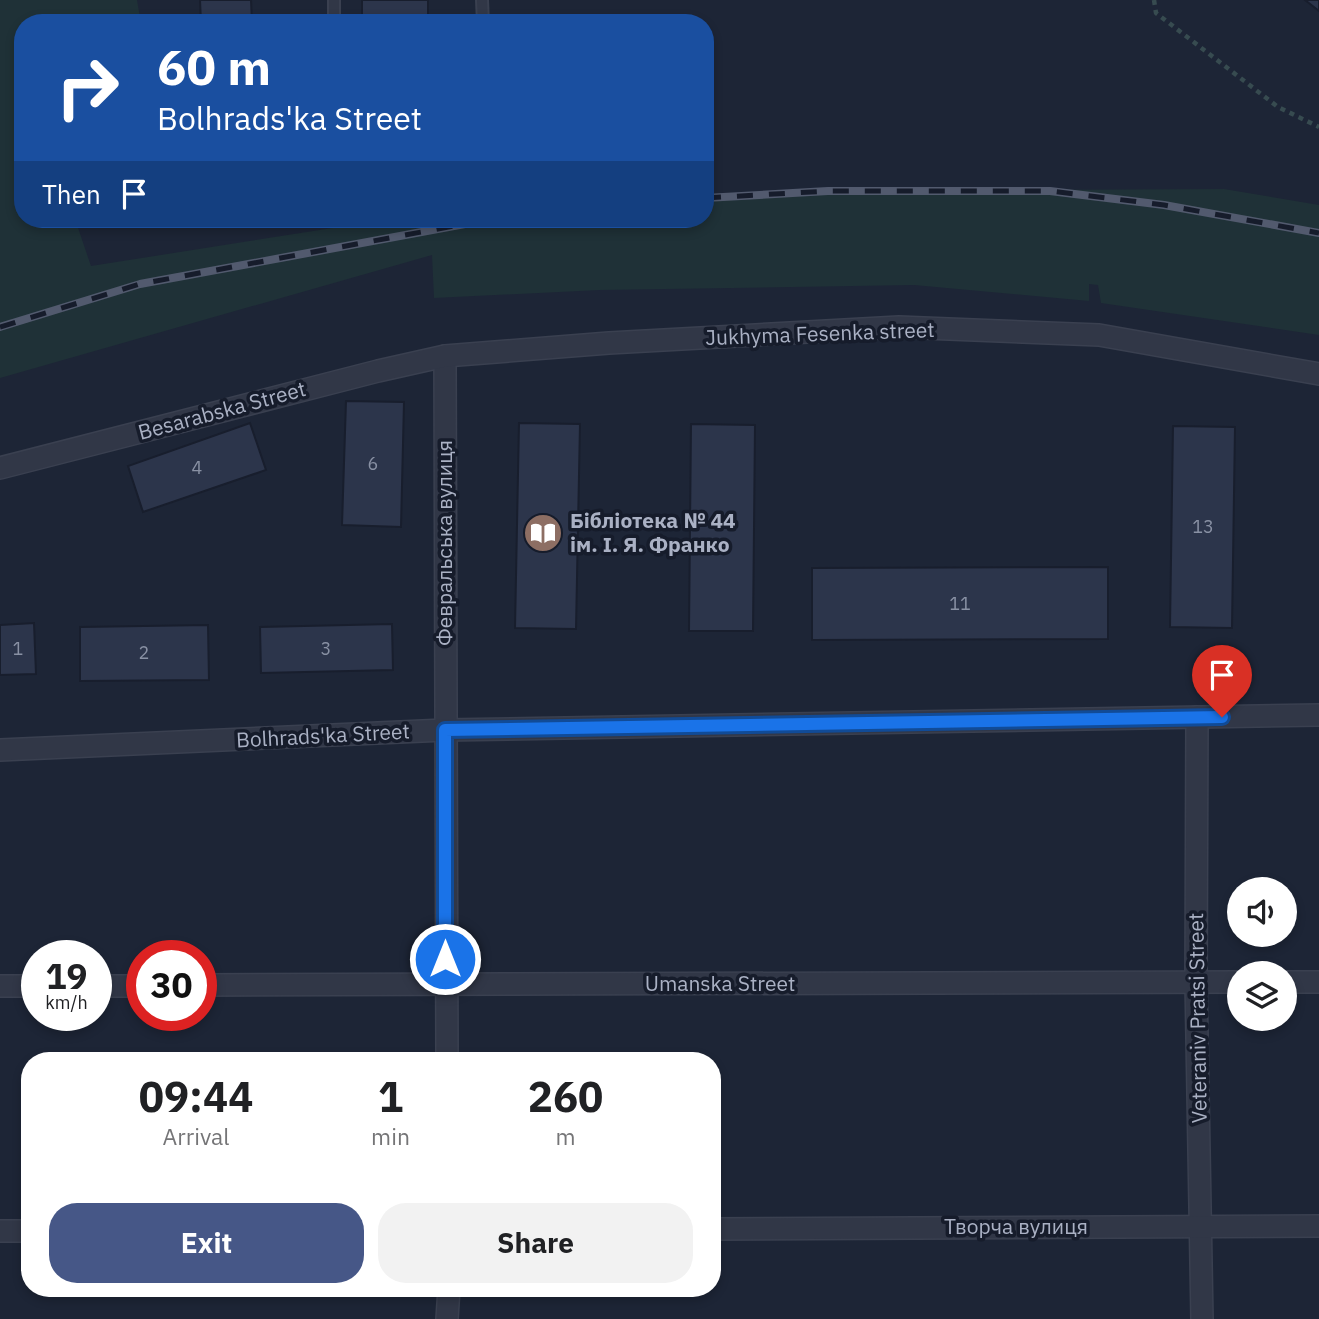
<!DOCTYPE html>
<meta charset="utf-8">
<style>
:root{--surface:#fff;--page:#f2f2f2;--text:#202124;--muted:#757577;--accent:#465787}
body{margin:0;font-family:"IBM Plex Sans",sans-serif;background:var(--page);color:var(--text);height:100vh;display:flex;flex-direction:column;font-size:26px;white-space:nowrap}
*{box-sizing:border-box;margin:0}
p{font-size:23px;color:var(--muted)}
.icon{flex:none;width:38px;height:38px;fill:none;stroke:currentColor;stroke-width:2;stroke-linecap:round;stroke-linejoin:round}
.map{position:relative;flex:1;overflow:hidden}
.drawer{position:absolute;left:21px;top:1052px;width:700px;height:245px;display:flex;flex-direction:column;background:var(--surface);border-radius:28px;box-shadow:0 4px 10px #0003}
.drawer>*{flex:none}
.guide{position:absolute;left:14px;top:14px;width:700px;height:214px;border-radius:28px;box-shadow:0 4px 10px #0003;background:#1a4fa0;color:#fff;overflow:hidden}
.buttons{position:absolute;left:1227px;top:877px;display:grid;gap:14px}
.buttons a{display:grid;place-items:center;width:70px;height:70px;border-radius:50%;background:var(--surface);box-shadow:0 4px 10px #0003;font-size:35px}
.speed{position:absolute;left:21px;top:940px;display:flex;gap:14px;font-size:35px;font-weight:700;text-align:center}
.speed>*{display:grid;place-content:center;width:91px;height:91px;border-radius:50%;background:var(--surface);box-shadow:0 4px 10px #0003;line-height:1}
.speed small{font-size:18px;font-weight:400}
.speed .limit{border:10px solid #d22;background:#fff;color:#111}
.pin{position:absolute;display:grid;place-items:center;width:60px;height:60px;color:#fff;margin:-72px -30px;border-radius:50% 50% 50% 0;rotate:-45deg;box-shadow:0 0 7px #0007}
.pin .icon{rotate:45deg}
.me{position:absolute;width:77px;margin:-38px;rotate:0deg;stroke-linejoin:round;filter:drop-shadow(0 0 5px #0008)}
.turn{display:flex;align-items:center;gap:24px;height:147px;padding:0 28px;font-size:32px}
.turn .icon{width:91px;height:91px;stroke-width:2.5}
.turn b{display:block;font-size:49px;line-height:60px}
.then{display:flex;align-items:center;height:66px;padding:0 28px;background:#0003;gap:14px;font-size:26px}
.eta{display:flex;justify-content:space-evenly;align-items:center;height:119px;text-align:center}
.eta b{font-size:42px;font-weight:700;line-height:49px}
.primary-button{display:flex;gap:14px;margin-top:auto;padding:14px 28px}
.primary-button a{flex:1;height:80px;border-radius:28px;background:var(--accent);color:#fff;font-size:28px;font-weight:700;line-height:80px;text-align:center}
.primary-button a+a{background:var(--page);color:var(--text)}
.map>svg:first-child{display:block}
</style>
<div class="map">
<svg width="1319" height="1319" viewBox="0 0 1319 1319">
<rect width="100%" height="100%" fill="#1d2536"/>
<polygon fill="#1f3137" points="0,0 137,0 141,23 23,23 23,219 75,219 91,266 358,224 440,219 705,219 705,200 828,191 1224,189 1319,205 1319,335 1101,303 1098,285 1089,284 1089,301 914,285 600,290 434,298 432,255 0,378"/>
<g fill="#2c354b" stroke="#181e2d" stroke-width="2">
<polygon points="200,0 251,0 252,23 201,23"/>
<rect x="362" y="0" width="66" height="23"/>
<polygon points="1305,0 1319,0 1319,11"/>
<polygon points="346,401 404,402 401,527 342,525"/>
<polygon points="250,423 266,470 143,512 128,466"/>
<polygon points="519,423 580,424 576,629 515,628"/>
<polygon points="691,424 755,425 753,631 689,631"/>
<polygon points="1173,426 1235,427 1232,628 1170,627"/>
<polygon points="1108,567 1108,639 812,640 812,568"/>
<polygon points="34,623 36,674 0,675 0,625"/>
<polygon points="392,624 393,670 261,673 260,627"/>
<polygon points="208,625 209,680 80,681 80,627"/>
</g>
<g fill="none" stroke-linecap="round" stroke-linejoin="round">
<defs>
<g id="lane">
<polyline points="334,0 334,23"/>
<polyline points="482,0 483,23"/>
</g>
<g id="street">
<polyline points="445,356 447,1060"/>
<polyline points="0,468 378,371 445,356 609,343 899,327 1099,335 1319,374"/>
<polyline points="1197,717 1196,982 1202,1319"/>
<polyline points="0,750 445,730 1319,715"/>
<polyline points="1284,982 1319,982"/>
<polyline points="201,985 1239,982"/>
<polyline points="0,986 37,986"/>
<polyline points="96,986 142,986"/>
<polyline points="712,1229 1319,1226"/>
<polyline points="0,1231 30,1231"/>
<polyline points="447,1319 449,1288"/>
</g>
</defs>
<use href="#lane" stroke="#3a4050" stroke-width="14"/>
<use href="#street" stroke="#3a4050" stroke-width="24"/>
<polyline stroke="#374b50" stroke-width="4.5" stroke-dasharray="5 5" stroke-linecap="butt" points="1154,0 1156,13 1278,107 1319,127"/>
<use href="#lane" stroke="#313747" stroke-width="10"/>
<use href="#street" stroke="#313747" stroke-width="21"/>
<defs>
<g id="rail">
<polyline points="705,198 828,191 1050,191 1164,205 1319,233"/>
<polyline points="0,327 140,284 492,219"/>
</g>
</defs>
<use href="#rail" stroke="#525a6e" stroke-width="8"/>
<use href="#rail" stroke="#161c2b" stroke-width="5" stroke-dasharray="16" stroke-linecap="butt"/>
</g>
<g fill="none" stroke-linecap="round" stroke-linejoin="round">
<defs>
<polyline id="route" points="445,959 445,730 1222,717"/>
</defs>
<use href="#route" stroke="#114b97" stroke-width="18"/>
<use href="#route" stroke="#1a73e8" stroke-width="12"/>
</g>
<defs>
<symbol id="library-disc" viewBox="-11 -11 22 22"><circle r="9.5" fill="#8d6e63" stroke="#161c2b"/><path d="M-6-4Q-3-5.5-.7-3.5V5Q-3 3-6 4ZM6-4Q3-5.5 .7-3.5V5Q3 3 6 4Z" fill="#fff"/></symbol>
</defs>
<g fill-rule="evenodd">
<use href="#library-disc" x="521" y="511" width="44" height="44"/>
</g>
<g text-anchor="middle" stroke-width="7" stroke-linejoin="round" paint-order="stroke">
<g font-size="18" fill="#8991a4">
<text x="373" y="470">6</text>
<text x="197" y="474">4</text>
<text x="1203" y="533">13</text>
<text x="960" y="610">11</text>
<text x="18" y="655">1</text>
<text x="326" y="655">3</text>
<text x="144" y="659">2</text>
</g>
<g font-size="21" fill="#aab1c4" stroke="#161c2b">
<text transform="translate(820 334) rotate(-2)" y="7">Jukhyma Fesenka street</text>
<text transform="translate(222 411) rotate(-15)" y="7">Besarabska Street</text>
<text transform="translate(445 543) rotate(-90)" y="7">Февральська вулиця</text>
<text transform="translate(323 736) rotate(-3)" y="7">Bolhrads'ka Street</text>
<text x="720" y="991">Umanska Street</text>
<text transform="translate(1198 1018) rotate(-91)" y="7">Veteraniv Pratsi Street</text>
<text x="1016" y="1234">Творча вулиця</text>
</g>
<g font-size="21" font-weight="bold" fill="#aab1c4" stroke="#161c2b" text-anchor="start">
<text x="570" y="528">Бібліотека № 44<tspan x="570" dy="24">ім. І. Я. Франко</tspan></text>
</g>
</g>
</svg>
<div class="buttons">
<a><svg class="icon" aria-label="sound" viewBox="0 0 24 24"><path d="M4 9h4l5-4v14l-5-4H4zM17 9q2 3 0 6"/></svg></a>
<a><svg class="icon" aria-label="layers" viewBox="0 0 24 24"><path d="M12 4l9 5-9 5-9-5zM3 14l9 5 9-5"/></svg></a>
</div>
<div class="speed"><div>19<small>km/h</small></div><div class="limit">30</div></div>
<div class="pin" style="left:1222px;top:717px;background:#d93025"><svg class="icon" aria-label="arrive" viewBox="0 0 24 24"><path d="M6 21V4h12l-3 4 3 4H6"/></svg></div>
<svg class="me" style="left:445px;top:959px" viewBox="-20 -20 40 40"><circle r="17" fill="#1a73e8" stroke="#fff" stroke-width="3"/><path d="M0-11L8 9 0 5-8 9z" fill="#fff"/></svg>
<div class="guide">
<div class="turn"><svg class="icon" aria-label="right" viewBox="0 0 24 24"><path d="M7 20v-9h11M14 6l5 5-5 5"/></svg><div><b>60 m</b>Bolhrads'ka Street</div></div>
<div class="then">Then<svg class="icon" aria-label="arrive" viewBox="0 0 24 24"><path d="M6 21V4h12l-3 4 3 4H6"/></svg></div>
</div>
<section class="drawer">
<div class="eta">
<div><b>09:44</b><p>Arrival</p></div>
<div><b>1</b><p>min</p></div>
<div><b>260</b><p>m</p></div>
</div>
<div class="primary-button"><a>Exit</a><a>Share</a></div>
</section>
</div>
